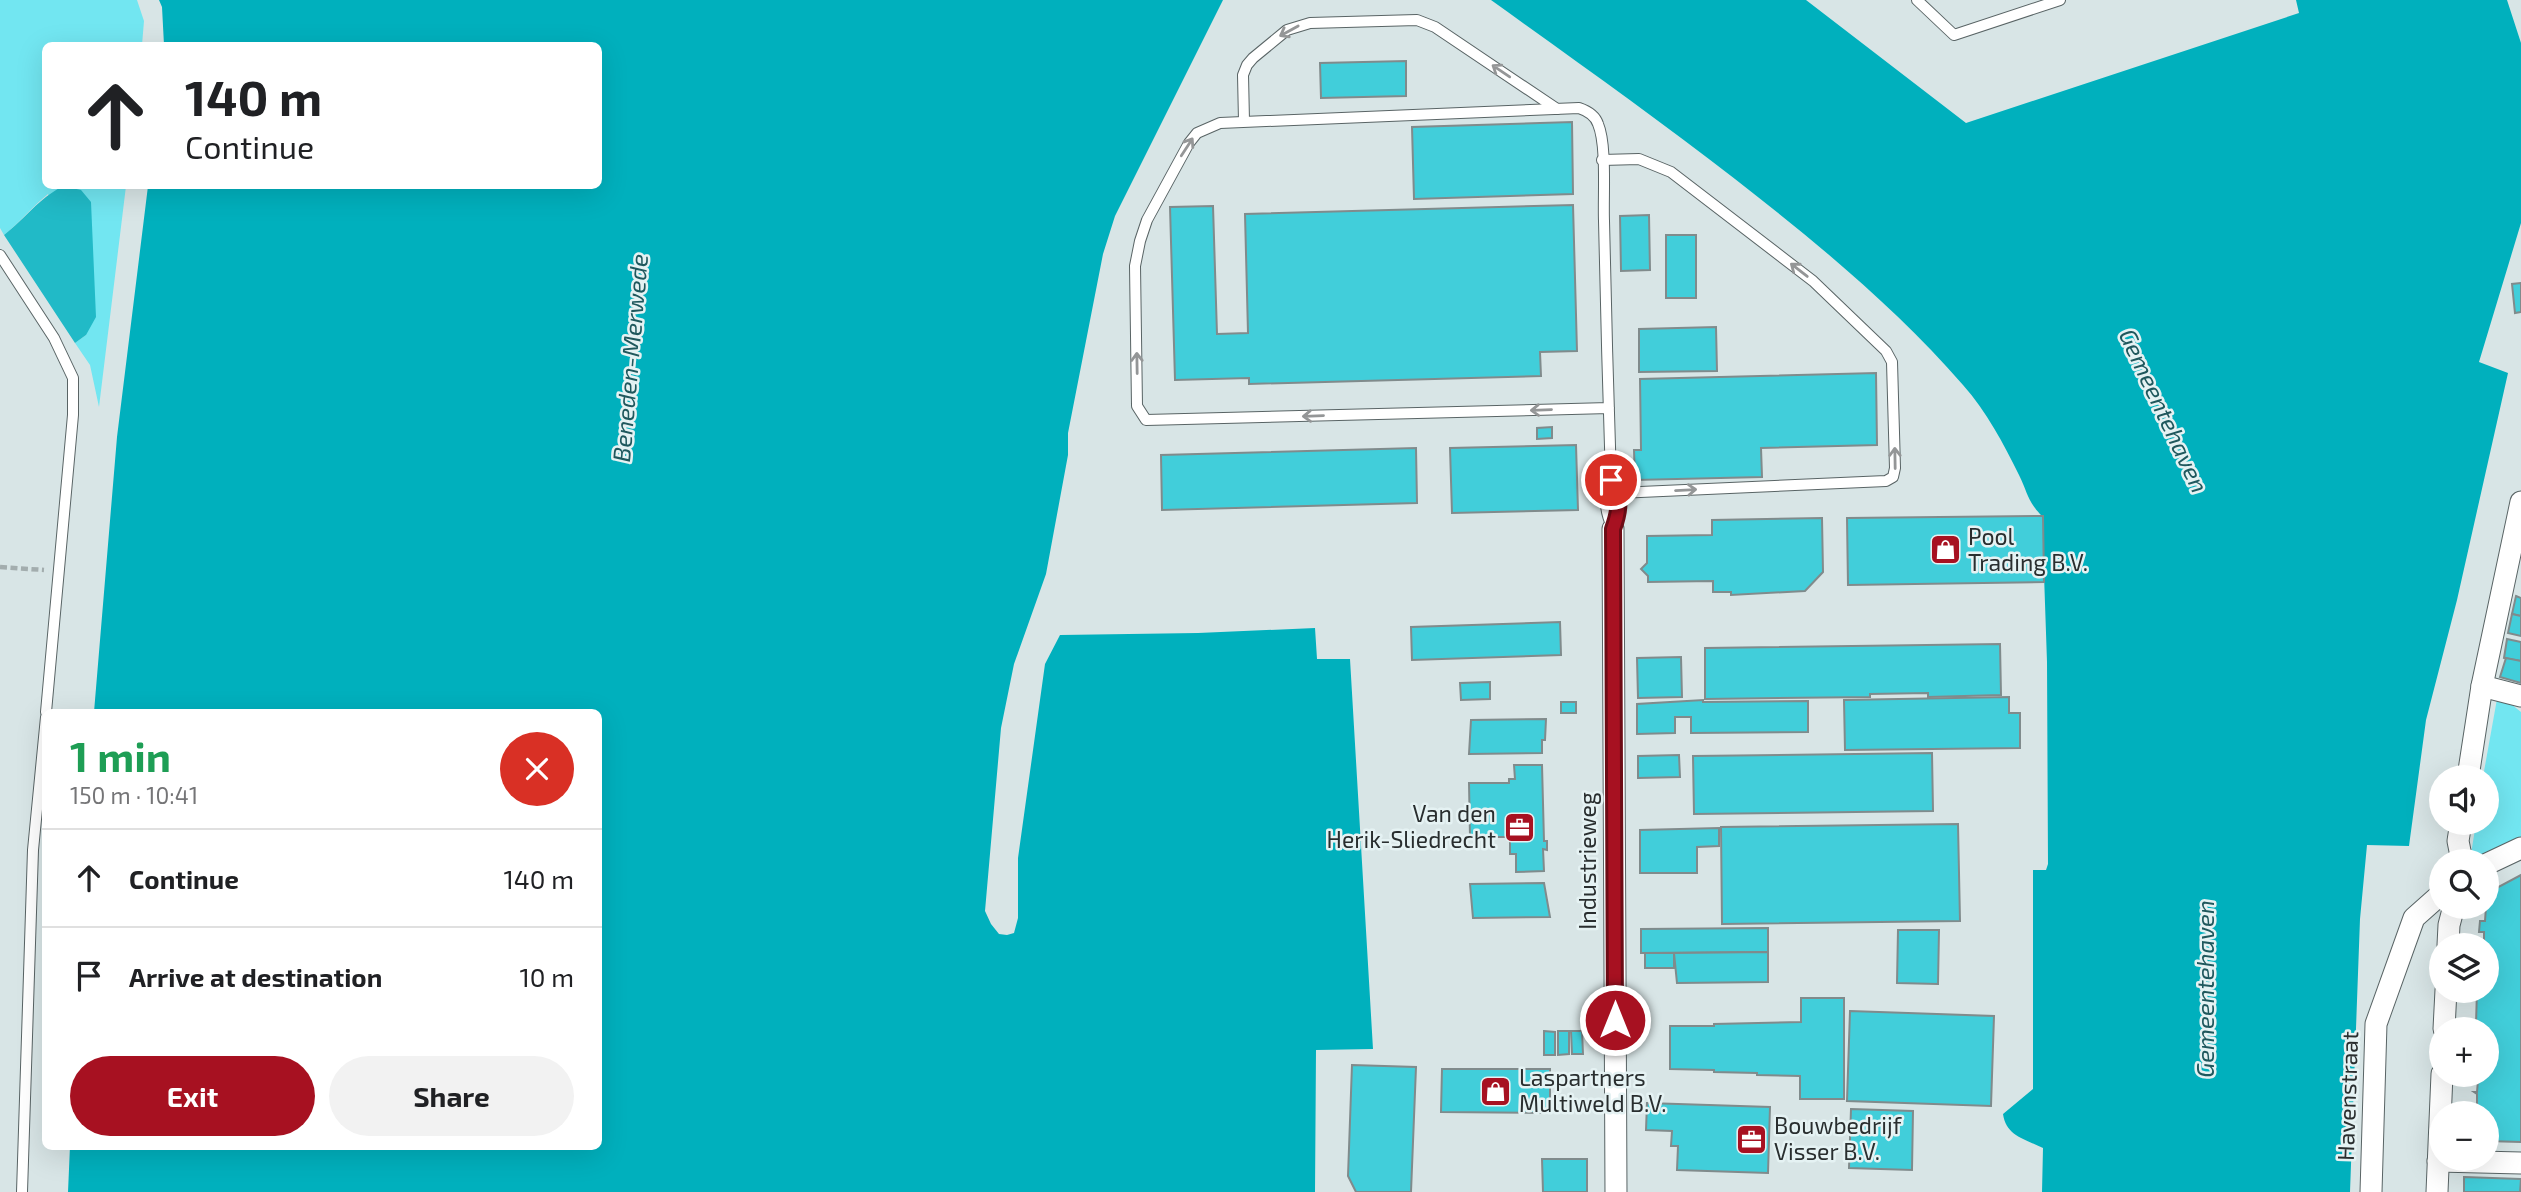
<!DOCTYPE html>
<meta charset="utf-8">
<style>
:root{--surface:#fff;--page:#f2f2f2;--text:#202124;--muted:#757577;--line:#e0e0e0;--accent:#a71121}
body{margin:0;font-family:"Exo 2",sans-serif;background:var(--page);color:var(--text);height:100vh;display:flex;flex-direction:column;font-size:26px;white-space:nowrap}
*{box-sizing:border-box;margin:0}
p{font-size:23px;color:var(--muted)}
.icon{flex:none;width:38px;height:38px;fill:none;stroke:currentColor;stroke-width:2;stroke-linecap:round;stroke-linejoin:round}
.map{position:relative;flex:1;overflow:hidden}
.details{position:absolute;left:42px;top:709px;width:560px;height:441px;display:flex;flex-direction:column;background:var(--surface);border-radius:10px;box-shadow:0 7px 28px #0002}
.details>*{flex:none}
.banner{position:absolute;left:42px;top:42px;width:560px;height:147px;border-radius:10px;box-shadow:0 7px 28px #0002;background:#fff;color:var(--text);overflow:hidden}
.controls{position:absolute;left:2429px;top:765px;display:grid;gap:14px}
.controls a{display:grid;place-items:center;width:70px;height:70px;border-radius:50%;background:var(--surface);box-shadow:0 7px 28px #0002;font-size:35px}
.pin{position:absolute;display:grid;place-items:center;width:60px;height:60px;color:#fff;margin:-30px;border:4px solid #fff;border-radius:50%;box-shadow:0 2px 7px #0007}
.me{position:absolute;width:77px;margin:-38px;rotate:0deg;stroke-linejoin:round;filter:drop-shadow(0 0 5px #0008)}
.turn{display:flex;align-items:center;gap:24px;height:147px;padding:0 28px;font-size:32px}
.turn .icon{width:91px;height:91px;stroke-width:2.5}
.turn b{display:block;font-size:49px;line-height:60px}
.round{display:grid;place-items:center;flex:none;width:74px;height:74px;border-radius:37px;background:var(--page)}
.head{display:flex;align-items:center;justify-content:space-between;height:119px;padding:0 28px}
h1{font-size:42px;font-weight:700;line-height:52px;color:#1e9e55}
.button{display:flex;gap:14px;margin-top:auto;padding:14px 28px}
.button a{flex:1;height:80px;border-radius:42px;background:var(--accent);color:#fff;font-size:28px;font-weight:700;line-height:80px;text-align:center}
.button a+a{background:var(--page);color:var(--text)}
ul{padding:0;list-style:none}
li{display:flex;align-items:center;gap:21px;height:98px;padding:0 28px;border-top:2px solid var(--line)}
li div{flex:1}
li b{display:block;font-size:26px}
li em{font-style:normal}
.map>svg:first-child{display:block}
</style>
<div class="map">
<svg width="2521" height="1192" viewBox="0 0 2521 1192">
<rect width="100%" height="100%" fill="#d8e5e6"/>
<g fill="#72e6f1">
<path d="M0,0h137l7,21 -2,24 -96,1v140h80l-27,221 -9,-42 -15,-22 11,-8 -38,-141c-16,13 -28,28 -44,41l-4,-7z"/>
<polygon points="2497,699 2506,700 2521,712 2521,839 2480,860 2471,854 2476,823 2487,822 2487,777 2483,777"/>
</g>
<path fill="#21bac7" d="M63,186l18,4 10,12 5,115 -10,18 -11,8 -71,-108c22,-17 34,-36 59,-49z"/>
<g fill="#00b0bd">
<polygon points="159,0 1223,0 1115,216 1103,254 1068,433 1068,455 1046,574 1014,664 1001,728 985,911 991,924 999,934 1007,935 1014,933 1018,918 1018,858 1045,664 1060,635 1198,633 1315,628 1317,659 1350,659 1373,1049 1316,1050 1315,1192 68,1192 70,1146 598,1146 598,712 94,712 117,437 148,186 598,186 598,46 164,45 162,7"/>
<path d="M1491,0h315l160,123 333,-110 -3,-13h211l14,43v180l-42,139 29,11 -51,227 -31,120 -17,126 -42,-1 -7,74 -10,273h-308l1,-44c-18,-9 -37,-12 -40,-34l30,-25v-219h13l2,-6 -1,-202 -5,-146c-15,-15 -14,-23 -23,-41 -16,-32 -32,-63 -56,-90 -67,-77 -147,-143 -228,-206 -80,-62 -162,-120 -244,-179z"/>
</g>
<g fill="#41ceda" stroke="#808b8c" stroke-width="2">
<polygon points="1406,61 1406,96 1321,98 1320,63"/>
<polygon points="1572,122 1573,194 1414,199 1412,127"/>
<polygon points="1573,205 1577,351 1540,352 1541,376 1249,384 1249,378 1175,380 1170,207 1213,206 1217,334 1248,333 1245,214"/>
<polygon points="1649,215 1650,270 1621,271 1620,216"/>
<rect x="1666" y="235" width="30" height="63"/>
<polygon points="2521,283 2521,312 2515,313 2512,284"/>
<polygon points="1716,327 1717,371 1639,372 1639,329"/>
<polygon points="1876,373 1877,445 1761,448 1762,477 1635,480 1634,450 1641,450 1640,379"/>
<polygon points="1552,427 1552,438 1537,439 1537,428"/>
<polygon points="1576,445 1578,510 1452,513 1450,448"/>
<polygon points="1416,448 1417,503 1162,510 1161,455"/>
<polygon points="2043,516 2044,582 1848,585 1847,518"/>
<polygon points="1822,518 1823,572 1805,591 1731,595 1731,592 1713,592 1713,581 1648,582 1648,576 1641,569 1647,563 1647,536 1712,535 1712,520"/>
<polygon points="2516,596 2521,598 2521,616 2512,614"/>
<polygon points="2512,614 2521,616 2521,636 2508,633"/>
<polygon points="1560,622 1561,655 1412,660 1411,627"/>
<polygon points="2507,639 2521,642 2521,661 2504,658"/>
<polygon points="2000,644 2001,695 1928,697 1928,693 1870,694 1870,697 1705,699 1705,648"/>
<polygon points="1681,657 1682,697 1638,698 1637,658"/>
<polygon points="2506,658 2521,661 2521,683 2500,677"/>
<polygon points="1490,682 1490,699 1461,700 1460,683"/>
<polygon points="2009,697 2009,713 2020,713 2020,748 1845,750 1844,700"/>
<polygon points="1703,700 1703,702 1808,701 1808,732 1691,733 1691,717 1675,717 1675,733 1637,734 1637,704"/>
<rect x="1561" y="702" width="15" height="11"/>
<polygon points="1546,719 1545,740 1542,740 1542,753 1469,754 1471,720"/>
<polygon points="1932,753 1933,811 1694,814 1693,756"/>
<polygon points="1679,755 1680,777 1638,778 1638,756"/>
<polygon points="1514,765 1542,765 1544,841 1547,841 1547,850 1543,849 1544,871 1516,872 1516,854 1510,854 1510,837 1470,837 1469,783 1509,783 1509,779 1515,779"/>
<polygon points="1958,824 1960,921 1722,924 1721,827"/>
<polygon points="1719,828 1719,846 1697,847 1697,873 1640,873 1640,830"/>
<polygon points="2521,875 2521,1142 2487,1141 2487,1113 2473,1113 2473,1106 2477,1106 2477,1094 2474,1092 2477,1092 2478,1080 2474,1080 2474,1074 2487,1074 2487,1029 2480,1029 2480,1025 2476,1024 2477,990 2487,990 2487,945 2479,945 2484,945 2484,932 2479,932 2480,921 2485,921 2487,893"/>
<polygon points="1544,883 1550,917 1473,918 1470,884"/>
<polygon points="1768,928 1768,952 1641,953 1641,929"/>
<polygon points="1898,930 1939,930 1938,984 1897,983"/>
<polygon points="1768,952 1768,982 1677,983 1674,953"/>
<rect x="1645" y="953" width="29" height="15"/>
<polygon points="1801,998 1844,998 1844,1099 1800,1099 1800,1076 1757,1075 1757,1073 1714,1072 1714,1070 1670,1069 1670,1026 1714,1026 1714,1024 1801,1022"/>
<polygon points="1850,1011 1994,1016 1991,1106 1847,1101"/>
<polygon points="1544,1031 1555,1032 1555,1055 1544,1055"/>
<polygon points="1558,1031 1569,1031 1569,1054 1558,1055"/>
<polygon points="1571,1031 1582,1031 1583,1054 1572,1054"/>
<polygon points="1352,1065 1416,1067 1411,1192 1356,1192 1348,1176"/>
<polygon points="1442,1069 1550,1069 1550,1106 1543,1113 1441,1112"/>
<polygon points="1647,1103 1770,1107 1768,1173 1677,1170 1678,1146 1671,1146 1672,1131 1646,1130"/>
<polygon points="1851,1109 1913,1111 1912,1170 1849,1168"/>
<polygon points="1542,1159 1587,1159 1587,1192 1543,1192"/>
<polygon points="2464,1177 2521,1179 2520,1192 2464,1192"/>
</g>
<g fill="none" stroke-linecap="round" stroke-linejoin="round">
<defs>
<g id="lane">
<polyline points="1917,0 1954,35 2060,0"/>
<polyline points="1244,121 1243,75 1247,65 1253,58 1287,30 1310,23 1417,20 1435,27 1557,109"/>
<polyline points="1602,160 1639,159 1671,172 1813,281 1886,351 1892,362 1895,468 1893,477 1886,481 1618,493"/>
<polyline points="0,255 54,338 73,378 73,415 46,712"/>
<path d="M1609,408l-463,12 -9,-14 -2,-140 5,-25 7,-21 42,-77 8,-10 23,-10 359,-15c9,3 16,7 19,16 9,21 5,72 6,97 2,86 4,173 7,259"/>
<path d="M1611,480c10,17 9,30 2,49 -8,-17 -10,-31 -2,-49z"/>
<polyline points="22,1192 33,850 46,717"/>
</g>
<g id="street">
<polyline points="1613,529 1616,1192"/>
<polyline points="2482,686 2521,696"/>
<polyline points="2468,777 2482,686 2521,502"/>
<polyline points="2461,822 2458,841 2462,861"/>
<polyline points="2487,864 2521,848"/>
<polyline points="2448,945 2449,925 2454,906"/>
<polyline points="2444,1029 2446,990"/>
<polyline points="2438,1161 2521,1163"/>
<polyline points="2371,1192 2376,1024 2414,918 2441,894"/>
<polyline points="2437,1192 2442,1074"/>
</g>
</defs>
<use href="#lane" stroke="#596465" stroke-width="12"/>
<use href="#street" stroke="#596465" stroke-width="23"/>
<polyline stroke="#a3adae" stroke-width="4.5" stroke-dasharray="7 3.5" stroke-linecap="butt" points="0,567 44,570"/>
<use href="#lane" stroke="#fff" stroke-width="10"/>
<use href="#street" stroke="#fff" stroke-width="21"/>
</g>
<defs><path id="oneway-shaft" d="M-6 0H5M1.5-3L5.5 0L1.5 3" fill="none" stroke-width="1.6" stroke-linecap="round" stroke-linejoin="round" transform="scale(1.75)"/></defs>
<g stroke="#949697">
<use href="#oneway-shaft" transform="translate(1289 31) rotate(151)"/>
<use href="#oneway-shaft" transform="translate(1501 71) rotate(-146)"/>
<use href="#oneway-shaft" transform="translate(1187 147) rotate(-57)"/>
<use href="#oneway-shaft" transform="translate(1799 270) rotate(-142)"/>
<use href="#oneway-shaft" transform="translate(1137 363) rotate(-91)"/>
<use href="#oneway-shaft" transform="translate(1541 410) rotate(178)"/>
<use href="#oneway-shaft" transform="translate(1313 416) rotate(178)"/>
<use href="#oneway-shaft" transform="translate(1895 458) rotate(-91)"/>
<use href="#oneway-shaft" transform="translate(1686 490) rotate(-3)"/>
</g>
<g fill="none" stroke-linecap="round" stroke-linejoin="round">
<defs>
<path id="route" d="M1611,480c10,17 9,30 2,49l2,491"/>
</defs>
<use href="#route" stroke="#6d0b15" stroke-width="18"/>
<use href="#route" stroke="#a71121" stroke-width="12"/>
</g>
<defs>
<symbol id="shop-square" viewBox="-11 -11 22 22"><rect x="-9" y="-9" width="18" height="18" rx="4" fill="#a71121" stroke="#e5f2f3"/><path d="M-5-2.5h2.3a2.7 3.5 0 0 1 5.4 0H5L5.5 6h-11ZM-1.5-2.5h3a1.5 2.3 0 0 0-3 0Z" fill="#fff"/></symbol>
<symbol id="office-square" viewBox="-11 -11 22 22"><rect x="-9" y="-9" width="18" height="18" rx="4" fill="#a71121" stroke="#e5f2f3"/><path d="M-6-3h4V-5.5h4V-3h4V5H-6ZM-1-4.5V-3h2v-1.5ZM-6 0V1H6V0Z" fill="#fff"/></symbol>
</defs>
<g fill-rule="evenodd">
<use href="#shop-square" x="1928" y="532" width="35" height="35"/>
<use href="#office-square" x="1502" y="810" width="35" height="35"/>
<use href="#shop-square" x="1478" y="1074" width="35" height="35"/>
<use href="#office-square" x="1734" y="1122" width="35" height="35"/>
</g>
<g text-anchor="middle" stroke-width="5" stroke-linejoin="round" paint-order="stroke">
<g font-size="23" fill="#292e2f" stroke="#e5f2f3" text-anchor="start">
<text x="1968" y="545">Pool<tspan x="1968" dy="26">Trading B.V.</tspan></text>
<text x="1496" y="822" text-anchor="end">Van den<tspan x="1496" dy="26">Herik-Sliedrecht</tspan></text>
<text x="1519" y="1086">Laspartners<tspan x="1519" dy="26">Multiweld B.V.</tspan></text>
<text x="1774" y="1134">Bouwbedrijf<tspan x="1774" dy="26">Visser B.V.</tspan></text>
</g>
<g font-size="23" fill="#292e2f" stroke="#e5f2f3">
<text transform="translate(1588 861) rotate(-90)" y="8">Industrieweg</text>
<text transform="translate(2348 1096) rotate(-88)" y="8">Havenstraat</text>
</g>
<g font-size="24" font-style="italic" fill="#1f585d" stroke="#e5f2f3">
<text transform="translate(631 358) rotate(-85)" y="8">Beneden-Merwede</text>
<text transform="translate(2163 411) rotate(65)" y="8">Gemeentehaven</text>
<text transform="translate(2206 989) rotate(-90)" y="8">Gemeentehaven</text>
</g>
</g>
</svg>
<div class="controls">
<a><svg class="icon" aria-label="sound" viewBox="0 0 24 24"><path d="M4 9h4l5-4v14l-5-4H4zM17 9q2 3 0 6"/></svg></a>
<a><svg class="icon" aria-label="search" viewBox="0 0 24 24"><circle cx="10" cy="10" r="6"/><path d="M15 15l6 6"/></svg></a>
<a><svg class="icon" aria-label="layers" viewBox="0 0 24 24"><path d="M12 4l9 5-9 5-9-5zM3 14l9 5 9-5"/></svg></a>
<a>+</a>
<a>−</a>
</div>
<div class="pin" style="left:1611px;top:480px;background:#d93025"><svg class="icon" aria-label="arrive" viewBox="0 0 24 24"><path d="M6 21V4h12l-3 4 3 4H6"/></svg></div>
<svg class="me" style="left:1615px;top:1020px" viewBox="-20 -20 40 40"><circle r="17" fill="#a71121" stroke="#fff" stroke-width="3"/><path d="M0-11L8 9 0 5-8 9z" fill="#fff"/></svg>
<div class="banner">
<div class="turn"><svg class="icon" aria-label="ahead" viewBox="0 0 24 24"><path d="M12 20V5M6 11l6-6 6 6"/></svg><div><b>140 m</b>Continue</div></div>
</div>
<section class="details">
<div class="head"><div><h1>1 min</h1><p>150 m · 10:41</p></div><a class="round" style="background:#d93025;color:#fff"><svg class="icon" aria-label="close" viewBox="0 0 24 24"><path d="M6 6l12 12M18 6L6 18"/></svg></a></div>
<ul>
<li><svg class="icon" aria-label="ahead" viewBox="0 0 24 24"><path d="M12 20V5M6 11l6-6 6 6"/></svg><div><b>Continue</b></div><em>140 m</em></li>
<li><svg class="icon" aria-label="arrive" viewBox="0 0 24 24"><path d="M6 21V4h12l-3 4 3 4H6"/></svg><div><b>Arrive at destination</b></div><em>10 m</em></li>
</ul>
<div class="button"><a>Exit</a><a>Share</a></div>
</section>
</div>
